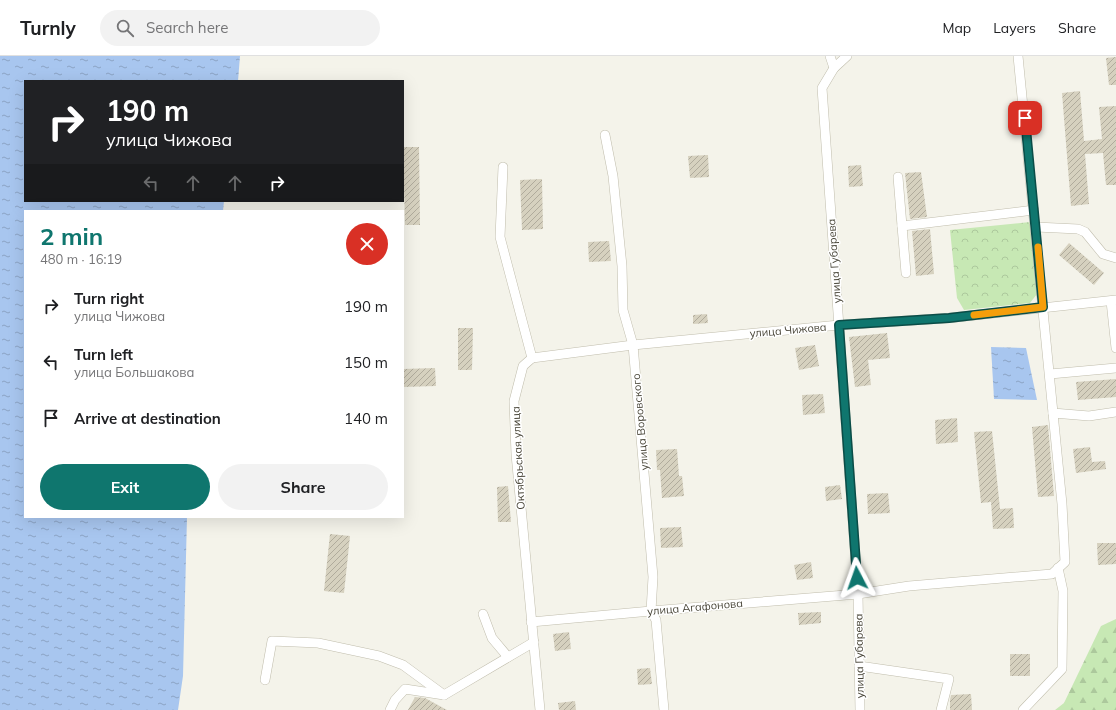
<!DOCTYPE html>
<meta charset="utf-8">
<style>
:root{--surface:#fff;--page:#f2f2f2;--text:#202124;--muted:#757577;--line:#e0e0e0;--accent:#0f766e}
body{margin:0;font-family:Mulish,sans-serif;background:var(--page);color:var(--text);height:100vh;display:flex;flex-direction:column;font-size:15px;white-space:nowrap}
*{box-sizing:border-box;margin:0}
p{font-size:13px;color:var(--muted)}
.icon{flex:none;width:22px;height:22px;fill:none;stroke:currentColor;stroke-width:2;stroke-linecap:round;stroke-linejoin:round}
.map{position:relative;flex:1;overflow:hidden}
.details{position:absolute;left:24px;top:154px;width:380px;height:308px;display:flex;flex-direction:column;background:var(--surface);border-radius:0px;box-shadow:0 4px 16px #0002}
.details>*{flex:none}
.banner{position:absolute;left:24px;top:24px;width:380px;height:122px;border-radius:0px;box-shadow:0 4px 16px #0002;background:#202124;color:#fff;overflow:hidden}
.pin{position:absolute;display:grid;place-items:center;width:34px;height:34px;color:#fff;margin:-17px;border-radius:8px;box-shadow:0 2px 6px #0006}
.me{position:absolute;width:44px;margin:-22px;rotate:356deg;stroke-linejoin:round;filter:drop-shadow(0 0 3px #0008)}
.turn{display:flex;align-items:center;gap:14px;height:84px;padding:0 16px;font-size:18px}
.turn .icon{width:52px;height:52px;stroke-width:2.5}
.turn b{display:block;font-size:28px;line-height:34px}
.lanes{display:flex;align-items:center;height:38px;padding:0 16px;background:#0003;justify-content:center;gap:20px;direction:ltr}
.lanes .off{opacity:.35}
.round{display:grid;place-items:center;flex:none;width:42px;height:42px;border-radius:21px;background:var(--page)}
.overview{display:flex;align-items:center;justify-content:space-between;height:68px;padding:0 16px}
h1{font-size:24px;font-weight:700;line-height:30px;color:var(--accent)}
.primary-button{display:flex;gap:8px;margin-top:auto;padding:8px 16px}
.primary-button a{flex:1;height:46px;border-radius:24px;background:var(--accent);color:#fff;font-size:16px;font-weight:700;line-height:46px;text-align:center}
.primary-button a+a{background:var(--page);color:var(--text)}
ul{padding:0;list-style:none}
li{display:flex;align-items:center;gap:12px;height:56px;padding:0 16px}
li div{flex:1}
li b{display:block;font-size:15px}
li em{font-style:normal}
header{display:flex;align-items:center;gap:24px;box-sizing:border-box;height:56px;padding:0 20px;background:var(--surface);border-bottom:1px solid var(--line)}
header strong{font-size:19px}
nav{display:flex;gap:22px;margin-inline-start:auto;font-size:14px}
.search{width:280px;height:36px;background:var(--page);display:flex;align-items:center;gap:10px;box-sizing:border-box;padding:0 14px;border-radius:22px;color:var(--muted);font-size:15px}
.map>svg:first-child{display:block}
</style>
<header>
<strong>Turnly</strong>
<div class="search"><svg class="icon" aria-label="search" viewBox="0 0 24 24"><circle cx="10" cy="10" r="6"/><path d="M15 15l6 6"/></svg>Search here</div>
<nav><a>Map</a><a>Layers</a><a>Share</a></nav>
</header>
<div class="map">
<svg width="1116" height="654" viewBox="0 0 1116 654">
<defs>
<pattern id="forest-firs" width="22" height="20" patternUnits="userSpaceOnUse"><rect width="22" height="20" fill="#c7e8b4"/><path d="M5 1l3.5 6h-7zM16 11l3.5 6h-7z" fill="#acc89c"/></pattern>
<pattern id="park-crowns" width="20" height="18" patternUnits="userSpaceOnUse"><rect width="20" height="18" fill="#c7e8b4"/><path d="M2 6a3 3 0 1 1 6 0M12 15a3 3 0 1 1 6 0" fill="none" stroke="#acc89c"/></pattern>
<pattern id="water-ripples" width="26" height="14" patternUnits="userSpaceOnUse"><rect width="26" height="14" fill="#a8c6ef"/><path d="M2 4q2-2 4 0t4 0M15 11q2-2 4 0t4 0" fill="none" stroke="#8ba3c3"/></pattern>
<pattern id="building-hatch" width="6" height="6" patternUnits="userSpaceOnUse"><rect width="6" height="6" fill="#d6d1bf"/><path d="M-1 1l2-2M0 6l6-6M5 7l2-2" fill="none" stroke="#b0ab9c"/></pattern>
</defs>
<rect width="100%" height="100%" fill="#f4f3ea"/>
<polygon fill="url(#forest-firs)" points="1116,563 1116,654 1055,654 1064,647 1101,570"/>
<polygon fill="url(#park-crowns)" points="1030,166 1037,238 1030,247 964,254 957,242 950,174"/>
<g fill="url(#water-ripples)">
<polygon points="0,0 240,0 238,25 25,25 25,145 224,145 223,155 25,155 25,461 187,461 183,620 178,654 0,654"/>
<polygon points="991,291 1026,292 1037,344 994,343"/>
</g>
<g fill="url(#building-hatch)">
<polygon points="1116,1 1116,29 1109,29 1106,2"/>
<polygon points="1080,35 1084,85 1102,83 1099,51 1116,50 1116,129 1106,129 1103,97 1085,98 1089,148 1071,150 1062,37"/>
<polygon points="403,91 419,91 420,169 405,169"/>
<polygon points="708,99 709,121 690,122 688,100"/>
<polygon points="861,109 863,130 849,131 848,110"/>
<polygon points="921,116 927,161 910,163 905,117"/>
<polygon points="542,123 543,173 522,174 520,124"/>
<polygon points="930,173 934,218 916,220 912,175"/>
<polygon points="609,185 611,205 589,206 588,186"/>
<polygon points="1069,187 1104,217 1094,229 1059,199"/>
<polygon points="707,258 708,267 693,268 693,259"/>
<polygon points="458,272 473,272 472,314 458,314"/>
<polygon points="887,277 890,302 868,304 871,329 855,331 849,281"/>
<polygon points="815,289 819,310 799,314 795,292"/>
<polygon points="435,312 436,330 403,331 403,313"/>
<polygon points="1116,323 1116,341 1078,344 1076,326"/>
<polygon points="823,338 825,357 803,359 802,339"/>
<polygon points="957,362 958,386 936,388 935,364"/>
<polygon points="1048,369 1054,440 1038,441 1032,371"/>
<polygon points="992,375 1000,453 1013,452 1014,472 993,473 991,446 981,447 974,376"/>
<polygon points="1090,391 1092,406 1105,405 1106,413 1076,417 1073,393"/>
<polygon points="677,393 679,420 682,420 684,440 662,442 660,414 657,414 656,394"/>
<polygon points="840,429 842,443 826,445 825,431"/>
<polygon points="508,430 511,466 498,466 497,431"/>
<polygon points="888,437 890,457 868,458 867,438"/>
<polygon points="681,471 683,491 661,492 660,472"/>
<polygon points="330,478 350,480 344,537 324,535"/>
<polygon points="1097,487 1116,487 1116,508 1098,509"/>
<polygon points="811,506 813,522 797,524 794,509"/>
<polygon points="821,556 821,567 799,569 798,557"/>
<polygon points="569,576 571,593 555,595 553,578"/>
<rect x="1010" y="598" width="20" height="22"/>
<polygon points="650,612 652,628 638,629 637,613"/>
<polygon points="971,638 972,654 950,654 950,644 951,639"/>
<polygon points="415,641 425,642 447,654 408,654"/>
<polygon points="575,645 576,654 559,654 558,647"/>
</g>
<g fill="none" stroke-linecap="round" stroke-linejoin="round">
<defs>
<g id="minor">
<polyline points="830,0 834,12"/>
<polyline points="847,0 834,12 822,32 858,538 860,654"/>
<polyline points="1018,0 1053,357 1089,360 1116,356"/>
<polyline points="605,79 613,120 622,210 623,254 633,289 653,521 651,555 656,564 664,654"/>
<polyline points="503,111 500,181 532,302"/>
<polyline points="898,121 902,170 1034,154"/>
<polyline points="902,170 906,217"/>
<polyline points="1036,171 1078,173 1085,176 1103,198 1116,202"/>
<polyline points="1111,245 1116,292"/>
<polyline points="532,302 633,289 839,269 949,262 1116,244"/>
<polyline points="532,302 523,310 514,345 516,398 540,654"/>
<polyline points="1050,318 1116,312"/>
<polyline points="483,558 492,582 508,601"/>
<polyline points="531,566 651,555 858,538 909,530 1052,518 1065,506 1062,448 1053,357"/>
<polyline points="859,610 949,623 941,654"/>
<polyline points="265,624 272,585 318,587 379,600 403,609 444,639"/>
<polyline points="390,654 395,644 405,633 444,639 534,586"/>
<polyline points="1023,654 1062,613 1063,535 1058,512"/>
</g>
</defs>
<use href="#minor" stroke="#c0bdac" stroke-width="10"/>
<use href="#minor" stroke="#fff" stroke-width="9"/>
</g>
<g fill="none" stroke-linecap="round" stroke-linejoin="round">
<defs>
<polyline id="route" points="857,522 839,269 949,262 1043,251 1025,62"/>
</defs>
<use href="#route" stroke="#0a4d48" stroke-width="10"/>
<use href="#route" stroke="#0f766e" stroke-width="7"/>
<polyline stroke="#f59e0b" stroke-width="7" points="974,259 1043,251 1038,191"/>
</g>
<g text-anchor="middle" stroke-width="3" stroke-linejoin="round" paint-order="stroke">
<g font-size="11" fill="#484538" stroke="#fff">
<text transform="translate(834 205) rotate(-94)" y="4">улица Губарева</text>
<text transform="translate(788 274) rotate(-5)" y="4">улица Чижова</text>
<text transform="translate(640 366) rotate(-95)" y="4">улица Воровского</text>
<text transform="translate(518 402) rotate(-93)" y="4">Октябрьская улица</text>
<text transform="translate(695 551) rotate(-5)" y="4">улица Агафонова</text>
<text transform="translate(859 600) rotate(-91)" y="4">улица Губарева</text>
</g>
</g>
</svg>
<div class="pin" style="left:1025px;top:62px;background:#d93025"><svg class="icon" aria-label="arrive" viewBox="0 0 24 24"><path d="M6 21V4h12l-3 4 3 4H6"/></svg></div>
<svg class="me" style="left:857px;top:522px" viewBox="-20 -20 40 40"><path d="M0-17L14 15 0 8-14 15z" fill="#0f766e" stroke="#fff" stroke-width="4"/></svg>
<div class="banner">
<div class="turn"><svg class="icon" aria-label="right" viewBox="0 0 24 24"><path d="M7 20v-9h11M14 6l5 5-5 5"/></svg><div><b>190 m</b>улица Чижова</div></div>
<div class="lanes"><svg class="icon off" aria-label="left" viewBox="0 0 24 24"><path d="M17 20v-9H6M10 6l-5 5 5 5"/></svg><svg class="icon off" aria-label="ahead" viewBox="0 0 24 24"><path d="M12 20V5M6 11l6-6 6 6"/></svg><svg class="icon off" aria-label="ahead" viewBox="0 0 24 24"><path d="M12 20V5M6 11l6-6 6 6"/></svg><svg class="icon" aria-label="right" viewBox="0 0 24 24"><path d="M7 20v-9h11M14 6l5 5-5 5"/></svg></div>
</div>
<section class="details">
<div class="overview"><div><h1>2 min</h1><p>480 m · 16:19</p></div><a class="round" style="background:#d93025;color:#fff"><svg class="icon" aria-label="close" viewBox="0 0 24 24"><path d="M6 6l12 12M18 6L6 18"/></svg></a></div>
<ul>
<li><svg class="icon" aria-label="right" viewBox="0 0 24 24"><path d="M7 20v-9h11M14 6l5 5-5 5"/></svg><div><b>Turn right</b><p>улица Чижова</p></div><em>190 m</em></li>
<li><svg class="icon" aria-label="left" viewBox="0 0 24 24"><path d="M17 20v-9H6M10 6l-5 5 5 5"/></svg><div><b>Turn left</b><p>улица Большакова</p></div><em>150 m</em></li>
<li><svg class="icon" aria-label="arrive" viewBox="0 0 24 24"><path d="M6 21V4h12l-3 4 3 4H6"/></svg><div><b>Arrive at destination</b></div><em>140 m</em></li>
</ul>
<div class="primary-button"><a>Exit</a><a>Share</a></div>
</section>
</div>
